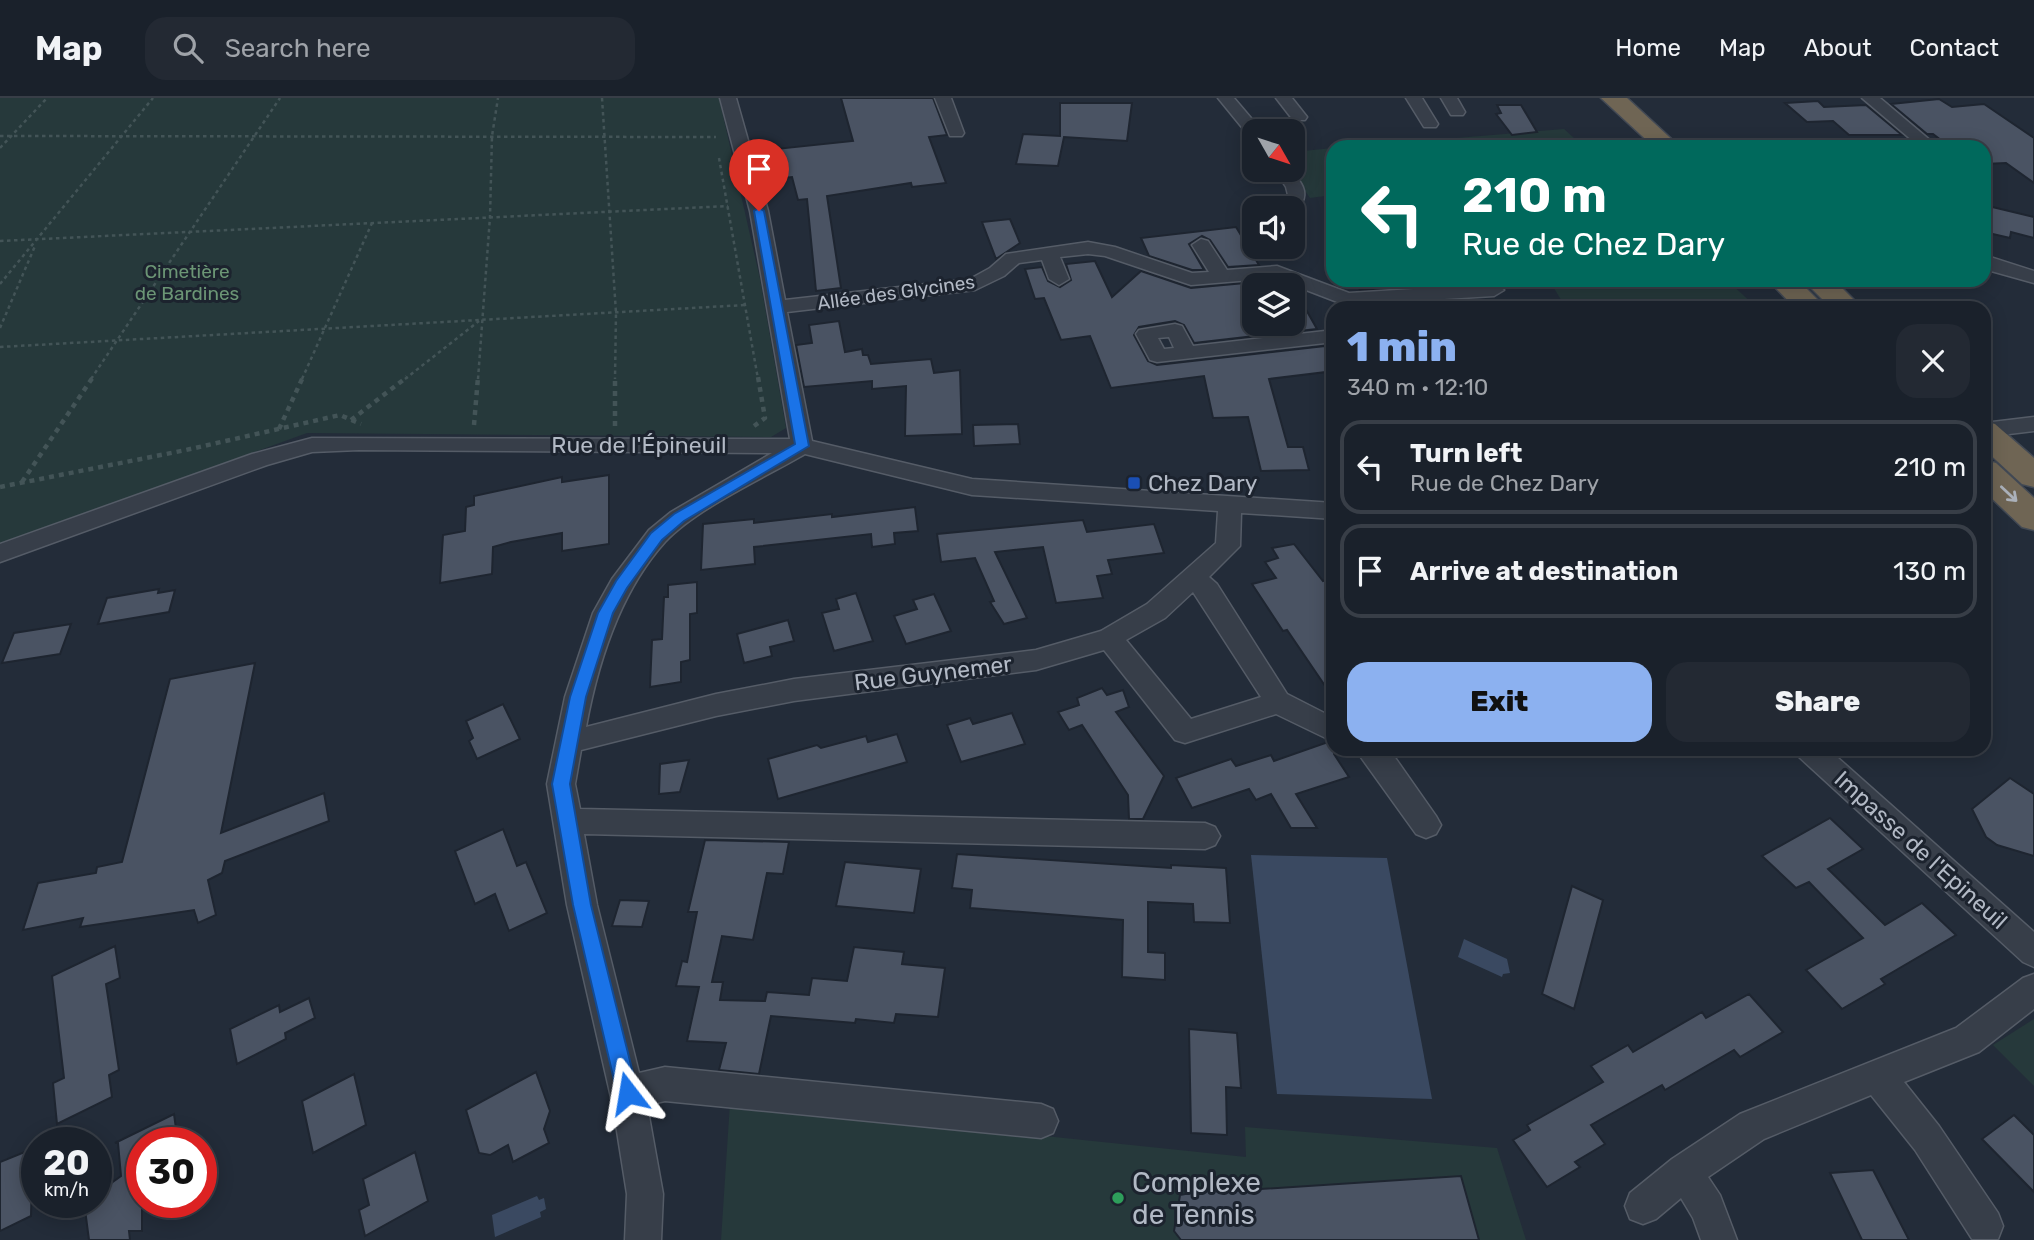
<!DOCTYPE html>
<meta charset="utf-8">
<style>
:root{--surface:#1a212b;--page:#232933;--text:#f1f3f6;--muted:#9fa3a9;--line:#383e47;--accent:#8cb1f0}
body{margin:0;font-family:Rubik,sans-serif;background:var(--page);color:var(--text);height:100vh;display:flex;flex-direction:column;font-size:26px;white-space:nowrap}
*{box-sizing:border-box;margin:0}
p{font-size:23px;color:var(--muted)}
.icon{flex:none;width:38px;height:38px;fill:none;stroke:currentColor;stroke-width:2;stroke-linecap:round;stroke-linejoin:round}
.map{position:relative;flex:1;overflow:hidden}
.side{position:absolute;left:1326px;top:203px;width:665px;height:455px;display:flex;flex-direction:column;background:var(--surface);border-radius:21px;box-shadow:0 4px 18px #0003,0 0 0 2px var(--line)}
.side>*{flex:none}
.top-card{position:absolute;left:1326px;top:42px;width:665px;height:147px;border-radius:21px;box-shadow:0 4px 18px #0003,0 0 0 2px var(--line);background:#00695c;color:#fff;overflow:hidden}
.needle{width:46px;rotate:129deg}
.tools{position:absolute;left:1242px;top:21px;display:grid;gap:14px}
.tools a{display:grid;place-items:center;width:63px;height:63px;border-radius:14px;background:var(--surface);box-shadow:0 4px 18px #0003,0 0 0 2px var(--line);font-size:35px}
.speed{position:absolute;left:21px;top:1029px;display:flex;gap:14px;font-size:35px;font-weight:700;text-align:center}
.speed>*{display:grid;place-content:center;width:91px;height:91px;border-radius:50%;background:var(--surface);box-shadow:0 4px 18px #0003,0 0 0 2px var(--line);line-height:1}
.speed small{font-size:18px;font-weight:400}
.speed .limit{border:10px solid #d22;background:#fff;color:#111}
.pin{position:absolute;display:grid;place-items:center;width:60px;height:60px;color:#fff;margin:-72px -30px;border-radius:50% 50% 50% 0;rotate:-45deg;box-shadow:0 0 7px #0007}
.pin .icon{rotate:45deg}
.me{position:absolute;width:77px;margin:-38px;rotate:346deg;stroke-linejoin:round;filter:drop-shadow(0 0 5px #0008)}
.turn{display:flex;align-items:center;gap:24px;height:147px;padding:0 21px;font-size:32px}
.turn .icon{width:91px;height:91px;stroke-width:2.5}
.turn b{display:block;font-size:49px;line-height:60px}
.round{display:grid;place-items:center;flex:none;width:74px;height:74px;border-radius:21px;background:var(--page)}
.headline{display:flex;align-items:center;justify-content:space-between;height:119px;padding:0 21px}
h1{font-size:42px;font-weight:800;line-height:52px;color:var(--accent)}
.action{display:flex;gap:14px;margin-top:auto;padding:14px 21px}
.action a{flex:1;height:80px;border-radius:21px;background:var(--accent);color:#111;font-size:28px;font-weight:800;line-height:80px;text-align:center}
.action a+a{background:var(--page);color:var(--text)}
ul{padding:0;list-style:none}
li{display:flex;align-items:center;gap:21px;height:94px;margin:0 14px 10px;padding:0 7px;border:4px solid var(--line);border-radius:21px}
li div{flex:1}
li b{display:block;font-size:26px}
li em{font-style:normal}
header{display:flex;align-items:center;gap:42px;box-sizing:border-box;height:98px;padding:0 35px;background:var(--surface);border-bottom:2px solid var(--line)}
header strong{font-size:33px}
nav{display:flex;gap:38px;margin-inline-start:auto;font-size:24px}
.search{width:490px;height:63px;background:var(--page);display:flex;align-items:center;gap:18px;box-sizing:border-box;padding:0 24px;border-radius:21px;color:var(--muted);font-size:26px}
.map>svg:first-child{display:block}
</style>
<header>
<strong>Map</strong>
<div class="search"><svg class="icon" aria-label="search" viewBox="0 0 24 24"><circle cx="10" cy="10" r="6"/><path d="M15 15l6 6"/></svg>Search here</div>
<nav><a>Home</a><a>Map</a><a>About</a><a>Contact</a></nav>
</header>
<div class="map">
<svg width="2034" height="1142" viewBox="0 0 2034 1142">
<rect width="100%" height="100%" fill="#232c39"/>
<g fill="#26393b">
<polygon points="0,0 719,0 760,181 786,330 771,339 307,335 0,447"/>
<polygon points="1564,31 1584,49 1347,49"/>
<polygon points="1333,50 1333,97 1310,100 1291,72 1293,72 1293,54"/>
<polygon points="1549,182 1727,182 1757,210 1566,210"/>
<polygon points="2034,921 2034,988 1993,947"/>
<polygon points="730,1005 1246,1059 1245,1029 1497,1050 1526,1142 721,1142"/>
</g>
<g fill="#3a4961">
<polygon points="1251,757 1387,760 1432,1001 1277,996"/>
<polygon points="1464,841 1507,861 1510,875 1503,876 1502,879 1458,859"/>
<polygon points="537,1098 539,1102 544,1100 546,1111 540,1114 541,1119 495,1139 492,1117"/>
</g>
<g fill="#4a5363" stroke="#1e2530" stroke-width="2">
<polygon points="841,0 933,0 947,37 929,39 946,85 912,89 911,85 827,98 841,190 816,193 807,101 798,102 792,79 775,81 766,52 853,43"/>
<polygon points="1939,1 1952,9 1984,6 2034,40 2034,85 2006,65 1984,66 1984,49 1950,49 1933,36 1927,36 1891,6"/>
<polygon points="1818,3 1824,9 1866,7 1902,37 1849,37 1833,23 1807,24 1785,5"/>
<polygon points="1060,5 1132,5 1127,43 1064,39 1058,68 1016,66 1023,36 1060,38"/>
<polygon points="1497,7 1521,7 1537,34 1512,37 1496,16 1501,15"/>
<polygon points="1984,107 2034,119 2034,140 2011,134 2010,140 1984,134"/>
<polygon points="1010,121 1020,145 996,161 982,124"/>
<polygon points="1236,129 1259,167 1228,169 1210,142 1202,138 1189,146 1204,172 1192,172 1149,158 1141,140"/>
<polygon points="1095,163 1112,199 1141,173 1191,190 1267,183 1269,187 1255,187 1255,226 1293,226 1293,209 1304,208 1317,231 1194,245 1184,227 1175,223 1139,229 1134,237 1148,263 1157,267 1325,248 1334,262 1334,273 1269,281 1288,349 1303,349 1309,372 1261,373 1248,319 1213,320 1204,278 1111,290 1090,238 1061,242 1044,200 1035,201 1025,171 1042,169 1048,183 1060,189 1071,182 1066,166"/>
<polygon points="1355,182 1423,182 1426,188 1360,192"/>
<polygon points="1435,204 1438,210 1368,208"/>
<polygon points="839,223 845,254 862,251 863,257 868,257 871,266 931,261 934,275 960,272 962,336 905,338 906,288 872,291 872,283 804,289 796,247 812,245 809,227"/>
<polygon points="1018,326 1020,346 974,348 973,327"/>
<polygon points="609,377 609,446 562,453 562,435 511,444 493,449 492,476 440,485 443,437 465,433 466,409 474,407 474,398 562,379 562,384"/>
<polygon points="915,409 918,433 894,435 895,446 872,449 871,436 754,449 755,466 701,472 703,426 754,421 754,425 832,416 832,419"/>
<polygon points="1083,422 1087,434 1154,426 1164,455 1108,462 1112,476 1097,478 1103,500 1056,505 1043,449 995,454 1027,520 1004,526 990,504 994,503 975,460 941,464 937,436"/>
<polygon points="1294,446 1323,483 1334,479 1334,601 1287,532 1283,533 1252,486 1276,480 1265,464 1278,460 1272,450"/>
<polygon points="697,484 697,515 690,516 690,562 681,564 681,584 650,589 652,542 662,541 664,499 668,499 668,487"/>
<polygon points="159,491 158,495 175,492 169,514 98,526 107,500"/>
<polygon points="856,495 873,543 834,553 822,515 839,511 836,501"/>
<polygon points="934,496 951,533 906,546 894,518 917,511 913,502"/>
<polygon points="788,522 794,543 770,549 772,558 744,565 737,536"/>
<polygon points="71,526 60,556 2,565 14,535"/>
<polygon points="255,565 221,735 324,695 329,723 225,763 222,775 208,782 216,817 198,825 194,812 80,829 83,820 23,832 38,785 96,775 97,769 122,764 170,581"/>
<polygon points="1102,590 1107,597 1123,592 1129,609 1116,614 1164,678 1143,721 1129,721 1128,697 1082,627 1069,632 1058,614 1079,607 1077,600"/>
<polygon points="503,606 520,641 477,661 469,643 473,640 466,623"/>
<polygon points="1012,615 1025,646 961,664 947,627 970,620 973,626"/>
<polygon points="897,636 907,664 778,701 768,661 817,647 821,650 866,638 868,644"/>
<polygon points="1328,644 1334,646 1334,656 1349,679 1296,696 1317,730 1291,730 1271,696 1256,702 1249,691 1192,710 1176,680 1231,661 1236,668 1271,657 1274,663"/>
<polygon points="689,662 680,694 659,696 660,666"/>
<polygon points="2010,680 2034,696 2034,758 1997,747 1986,739 1972,711"/>
<polygon points="1830,720 1863,751 1828,771 1885,827 1922,805 1956,837 1881,881 1885,886 1842,911 1806,872 1863,840 1809,784 1796,790 1762,758"/>
<polygon points="503,731 517,768 526,764 547,815 509,833 495,796 475,806 455,753"/>
<polygon points="705,742 789,744 783,776 767,775 753,842 722,838 712,884 723,884 720,902 765,903 767,894 809,897 812,880 847,883 854,849 904,854 902,866 945,870 938,919 896,916 894,925 856,921 855,925 771,918 759,976 719,972 726,945 687,943 699,889 676,888 682,863 687,864 697,814 688,814"/>
<polygon points="957,756 1171,770 1171,767 1226,770 1230,825 1194,824 1193,806 1148,804 1148,854 1165,855 1165,882 1122,879 1123,822 970,810 972,792 952,790"/>
<polygon points="845,764 921,771 914,815 836,808"/>
<polygon points="1572,788 1603,802 1574,911 1542,896"/>
<polygon points="620,802 649,803 642,829 612,828"/>
<polygon points="115,848 120,880 106,886 119,972 109,977 112,999 57,1026 53,985 64,980 52,878"/>
<polygon points="1749,896 1783,934 1740,959 1734,952 1665,992 1662,987 1591,1027 1605,1046 1575,1064 1580,1069 1547,1089 1513,1042 1530,1032 1527,1027 1603,984 1591,968 1628,947 1633,954 1702,914 1706,920"/>
<polygon points="309,900 315,920 285,935 286,941 237,966 230,931 279,907 280,914"/>
<polygon points="1189,931 1237,935 1241,990 1226,989 1227,1037 1191,1035"/>
<polygon points="536,974 550,1013 544,1031 549,1045 513,1064 508,1047 490,1057 479,1055 466,1012"/>
<polygon points="354,976 366,1027 313,1055 302,1003"/>
<polygon points="174,1016 178,1045 142,1045 142,1133 129,1133 130,1142 89,1142 84,1104 96,1104 96,1096 121,1078 118,1045 115,1045"/>
<polygon points="2014,1017 2034,1037 2034,1094 1982,1041"/>
<polygon points="37,1049 37,1077 32,1079 31,1118 0,1133 0,1064"/>
<polygon points="415,1054 428,1103 365,1138 359,1112 369,1107 363,1081"/>
<polygon points="1873,1072 1909,1142 1862,1142 1830,1075"/>
<polygon points="1461,1078 1479,1142 1181,1142 1174,1133 1180,1097 1226,1088 1230,1093"/>
</g>
<g fill="none" stroke-linecap="round" stroke-linejoin="round">
<defs>
<g id="minor">
<path d="M720,0h16l32,113 17,89 185,-21 20,-11 16,-14 82,-12 27,5 77,26 17,-1 -17,-27 9,-6 7,2 19,29 50,-4 72,27 145,-9 10,6 -10,6 -133,8 3,4h-20l-4,-5 -65,-25 -84,7 -86,-29 -17,-2 -28,3 9,22 -10,6 -10,-6 -7,-19 -23,3 -15,13 -29,14 -188,22 25,129 160,38 362,24v16l-93,-6 -1,33 -31,31 8,7 70,110 47,24v24l-58,-28 -91,29 -10,-3 -71,-90 -68,20 -242,31 -78,15 -135,34 -6,34 5,25 625,14 10,4 5,9 -5,9 -10,4 -621,-15 13,71 42,168 26,-6 376,37 12,5 5,12 -5,12 -12,5 -376,-37 -18,4 16,89 -2,46h-36l2,-46 -14,-88 -46,-201 -20,-121 18,-87 28,-84 19,-34 37,-49 22,-18 101,-59 -413,-3 -47,2 -45,13 -267,97v-18l252,-90 60,-16 478,1 -40,-228zM805,356l167,41 246,16 -2,32 -69,61 -46,27 -65,19 -242,29 -78,15 -130,33c12,-65 34,-135 79,-185 32,-34 99,-64 140,-88zM1193,494l68,105 -70,22 -65,-79 39,-22z"/>
<polygon points="935,0 951,0 964,35 962,38 950,38"/>
<polygon points="1218,0 1234,0 1262,33 1255,33 1255,40 1249,38"/>
<polygon points="1276,0 1292,0 1307,19 1305,22 1293,22"/>
<polygon points="1406,0 1422,0 1438,26 1436,29 1424,29"/>
<polygon points="1441,0 1457,0 1465,14 1463,17 1451,17"/>
<polygon points="1862,0 1880,0 1938,49 1920,49"/>
<path d="M1275,72h16c8,10 18,20 11,33h-12l-4,-16z"/>
<polygon points="1984,157 2034,173 2034,185 1984,171"/>
<path d="M1175,226l7,2 11,20 141,-16v12l-177,20 -7,-2 -14,-26 3,-4zM1169,239l5,11 -10,1 -6,-11z"/>
<polygon points="2034,319 2034,333 1984,339 1984,325"/>
<polygon points="1355,651 1389,651 1436,718 1441,727 1436,736 1426,740 1416,736"/>
<polygon points="1795,651 1828,651 2034,834 2034,869 2023,864 1799,659"/>
<polygon points="2034,876 2034,911 1979,954 1904,984 1939,1028 1998,1115 2003,1128 1998,1141 1972,1141 1915,1052 1871,997 1764,1041 1708,1079 1720,1097 1737,1142 1701,1142 1693,1120 1681,1100 1656,1121 1643,1126 1630,1121 1625,1108 1630,1095 1672,1061 1740,1016 1956,930 2023,880"/>
</g>
<g id="highway">
<polygon points="1601,0 1627,0 1680,49 1654,49"/>
<polygon points="1768,182 1798,182 1826,210 1795,210"/>
<polygon points="1803,182 1834,182 1862,210 1831,210"/>
<polygon points="1984,323 1995,326 2034,360 2034,389 2022,386 1984,351"/>
<polygon points="1984,362 1996,365 2034,400 2034,432 2022,429 1984,393"/>
</g>
</defs>
<use href="#minor" stroke="#555c67" stroke-width="3"/>
<use href="#highway" stroke="#424954" stroke-width="3"/>
<g stroke="#435457" stroke-width="2.5" stroke-dasharray="3.5 3.5" stroke-linecap="butt">
<polyline points="602,0 616,215 615,281"/>
<polyline points="0,38 716,39"/>
<polyline points="0,50 47,0"/>
<polyline points="719,60 758,281"/>
<polyline points="0,143 728,108"/>
<polyline points="0,186 153,0"/>
<polyline points="0,230 35,148"/>
<polyline points="0,249 745,207"/>
<polyline points="91,281 280,0"/>
<polyline points="302,281 372,125"/>
<polyline points="405,281 479,223"/>
<polyline points="478,281 490,119 492,38 498,0"/>
</g>
<g stroke="#435457" stroke-width="4.5" stroke-dasharray="5 5" stroke-linecap="butt">
<polyline points="351,322 407,279"/>
<polyline points="474,327 478,279"/>
<polyline points="615,328 615,279"/>
<polyline points="754,328 765,320 758,279"/>
<polyline points="279,331 303,279"/>
<polyline points="22,384 93,279"/>
<polyline points="0,389 186,352 340,317 361,326"/>
</g>
<use href="#minor" fill="#373e49" fill-rule="evenodd"/>
<use href="#highway" fill="#6f6554" fill-rule="evenodd"/>
</g>
<defs><path id="oneway-shaft" d="M-6 0H5M1.5-3L5.5 0L1.5 3" fill="none" stroke-width="1.6" stroke-linecap="round" stroke-linejoin="round" transform="scale(1.75)"/></defs>
<use stroke="#abb1ba" href="#oneway-shaft" transform="translate(2009 396) rotate(43)"/>
<polygon fill="#1a73e8" stroke="#114b97" stroke-width="2" points="759,110 764,113 809,348 684,423 662,442 627,490 613,515 586,599 570,686 591,807 638,995 635,1003 628,1006 620,1003 617,995 573,807 552,686 570,599 598,515 616,483 651,435 674,416 795,346 754,113"/>
<rect fill="#1a4fb4" stroke="#1c232e" stroke-width="2.5" x="1127" y="378" width="14" height="14" rx="3.5"/>
<circle fill="#2e9e5b" stroke="#1c232e" stroke-width="2.5" cx="1118" cy="1100" r="7"/>
<g text-anchor="middle" stroke-width="6" stroke-linejoin="round" paint-order="stroke">
<g font-size="19" fill="#6b9575" stroke="#1c232e">
<text x="187" y="180">Cimetière<tspan x="187" dy="22">de Bardines</tspan></text>
</g>
<g font-size="19" fill="#b2b9c5" stroke="#1c232e">
<text transform="translate(896 194) rotate(-8)" y="7">Allée des Glycines</text>
</g>
<g font-size="23" fill="#b2b9c5" stroke="#1c232e">
<text x="639" y="355">Rue de l'Épineuil</text>
<text transform="translate(933 575) rotate(-7)" y="8">Rue Guynemer</text>
<text transform="translate(1921 752) rotate(42)" y="8">Impasse de l'Epineuil</text>
</g>
<g font-size="23" fill="#b2b9c5" stroke="#1c232e" text-anchor="start">
<text x="1148" y="393">Chez Dary</text>
</g>
<g font-size="28" fill="#b2b9c5" stroke="#1c232e" text-anchor="start">
<text x="1132" y="1094">Complexe<tspan x="1132" dy="32">de Tennis</tspan></text>
</g>
</g>
</svg>
<div class="tools">
<a><svg class="needle" viewBox="-14 -14 28 28"><path d="M0-13l5 13h-10z" fill="#e53935"/><path d="M0 13l5-13h-10z" fill="#9fa3a9"/></svg></a>
<a><svg class="icon" aria-label="sound" viewBox="0 0 24 24"><path d="M4 9h4l5-4v14l-5-4H4zM17 9q2 3 0 6"/></svg></a>
<a><svg class="icon" aria-label="layers" viewBox="0 0 24 24"><path d="M12 4l9 5-9 5-9-5zM3 14l9 5 9-5"/></svg></a>
</div>
<div class="speed"><div>20<small>km/h</small></div><div class="limit">30</div></div>
<div class="pin" style="left:759px;top:113px;background:#d93025"><svg class="icon" aria-label="arrive" viewBox="0 0 24 24"><path d="M6 21V4h12l-3 4 3 4H6"/></svg></div>
<svg class="me" style="left:628px;top:995px" viewBox="-20 -20 40 40"><path d="M0-17L14 15 0 8-14 15z" fill="#1a73e8" stroke="#fff" stroke-width="4"/></svg>
<div class="top-card">
<div class="turn"><svg class="icon" aria-label="left" viewBox="0 0 24 24"><path d="M17 20v-9H6M10 6l-5 5 5 5"/></svg><div><b>210 m</b>Rue de Chez Dary</div></div>
</div>
<section class="side">
<div class="headline"><div><h1>1 min</h1><p>340 m · 12:10</p></div><a class="round"><svg class="icon" aria-label="close" viewBox="0 0 24 24"><path d="M6 6l12 12M18 6L6 18"/></svg></a></div>
<ul>
<li><svg class="icon" aria-label="left" viewBox="0 0 24 24"><path d="M17 20v-9H6M10 6l-5 5 5 5"/></svg><div><b>Turn left</b><p>Rue de Chez Dary</p></div><em>210 m</em></li>
<li><svg class="icon" aria-label="arrive" viewBox="0 0 24 24"><path d="M6 21V4h12l-3 4 3 4H6"/></svg><div><b>Arrive at destination</b></div><em>130 m</em></li>
</ul>
<div class="action"><a>Exit</a><a>Share</a></div>
</section>
</div>
